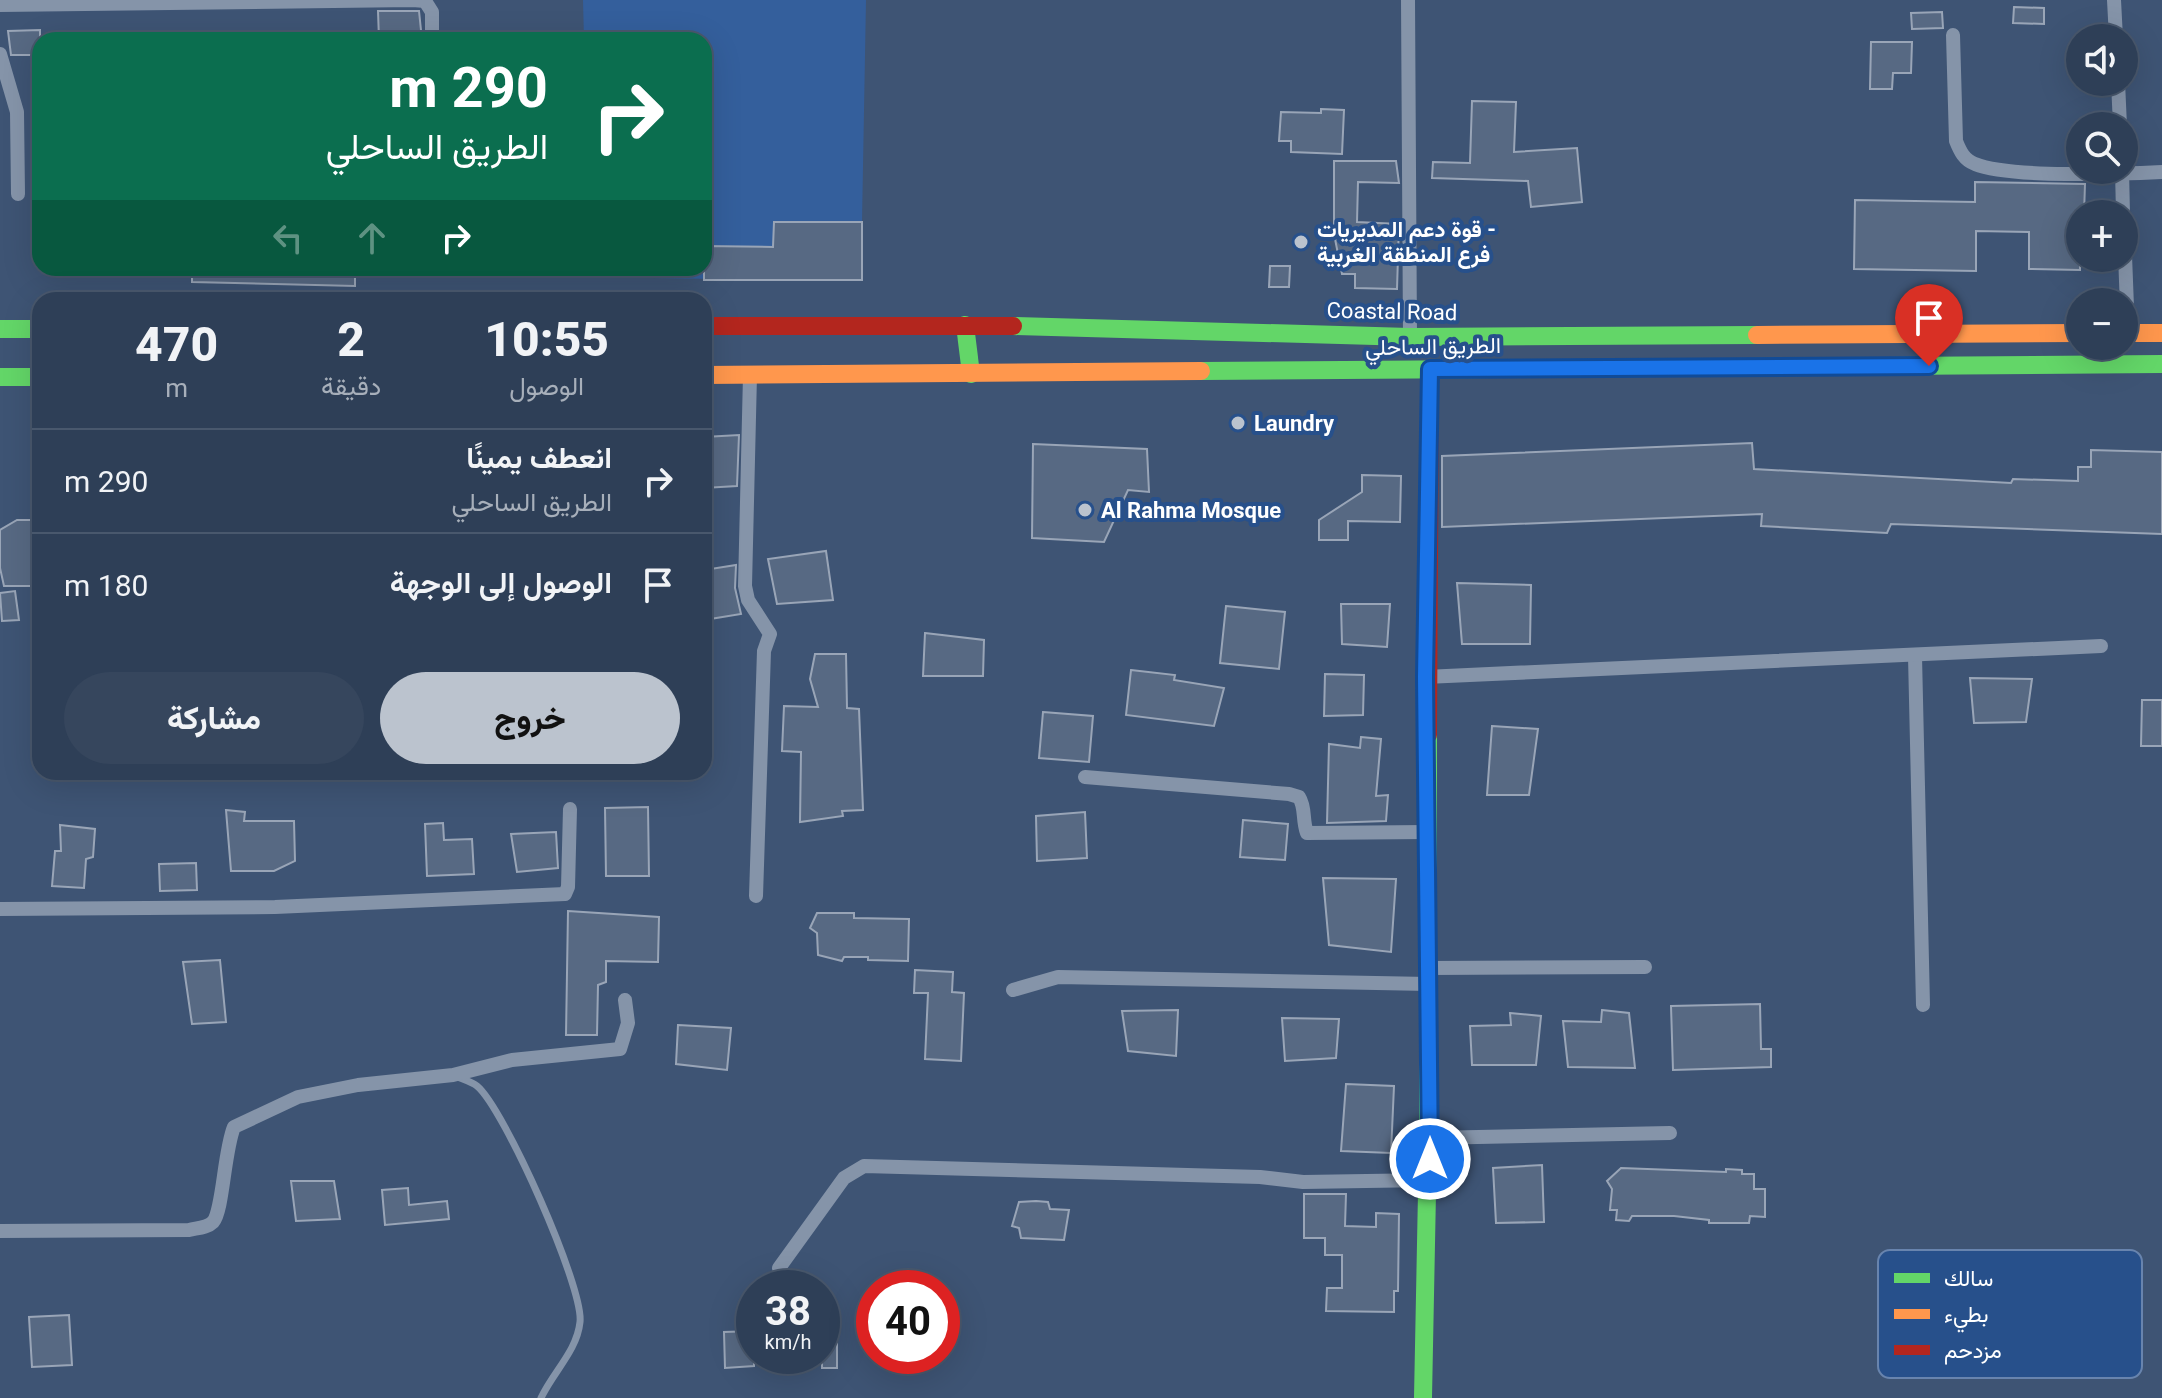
<!DOCTYPE html>
<html lang="ar">
<meta charset="utf-8">
<style>
:root{--surface:#2e3f57;--page:#36465d;--text:#f1f3f6;--muted:#a7afba;--line:#49586d;--accent:#bbc3ce}
body{margin:0;font-family:Roboto,Vazirmatn,sans-serif;background:var(--page);color:var(--text);direction:rtl;height:100vh;display:flex;flex-direction:column;font-size:30px;white-space:nowrap}
*{box-sizing:border-box;margin:0}
p{font-size:26px;color:var(--muted)}
.icon{flex:none;width:44px;height:44px;fill:none;stroke:currentColor;stroke-width:2;stroke-linecap:round;stroke-linejoin:round}
.map{position:relative;flex:1;overflow:hidden;direction:ltr}
.details{position:absolute;left:32px;top:292px;width:680px;height:488px;display:flex;flex-direction:column;background:var(--surface);border-radius:24px;box-shadow:0 8px 32px #0002,0 0 0 2px var(--line);direction:rtl}
.details>*{flex:none}
.guide{position:absolute;left:32px;top:32px;width:680px;height:244px;border-radius:24px;box-shadow:0 8px 32px #0002,0 0 0 2px var(--line);direction:rtl;background:#0b6e4f;color:#fff;overflow:hidden}
.buttons{position:absolute;left:2066px;top:24px;display:grid;gap:16px}
.buttons a{display:grid;place-items:center;width:72px;height:72px;border-radius:50%;background:var(--surface);box-shadow:0 8px 32px #0002,0 0 0 2px var(--line);font-size:40px}
.speed{position:absolute;left:736px;top:1270px;display:flex;gap:16px;font-size:40px;font-weight:700;text-align:center}
.speed>*{display:grid;place-content:center;width:104px;height:104px;border-radius:50%;background:var(--surface);box-shadow:0 8px 32px #0002,0 0 0 2px var(--line);line-height:1}
.speed small{font-size:20px;font-weight:400}
.speed .limit{border:12px solid #d22;background:#fff;color:#111}
.pin{position:absolute;display:grid;place-items:center;width:68px;height:68px;color:#fff;margin:-82px -34px;border-radius:50% 50% 50% 0;rotate:-45deg;box-shadow:0 0 8px #0007}
.pin .icon{rotate:45deg}
.me{position:absolute;width:88px;margin:-44px;rotate:0deg;stroke-linejoin:round;filter:drop-shadow(0 0 6px #0008)}
.turn{display:flex;align-items:center;gap:28px;height:168px;padding:0 32px;font-size:36px}
.turn .icon{width:104px;height:104px;stroke-width:2.5}
.turn b{display:block;font-size:56px;line-height:68px}
.lanes{display:flex;align-items:center;height:76px;padding:0 32px;background:#0003;justify-content:center;gap:40px;direction:ltr}
.lanes .off{opacity:.35}
.eta{display:flex;justify-content:space-evenly;align-items:center;height:136px;text-align:center}
.eta b{font-size:48px;font-weight:800;line-height:56px}
.primary-button{display:flex;gap:16px;margin-top:auto;padding:16px 32px}
.primary-button a{flex:1;height:92px;border-radius:48px;background:var(--accent);color:#111;font-size:32px;font-weight:800;line-height:92px;text-align:center}
.primary-button a+a{background:var(--page);color:var(--text)}
ul{padding:0;list-style:none}
li{display:flex;align-items:center;gap:24px;height:104px;padding:0 32px;border-top:2px solid var(--line)}
li div{flex:1}
li b{display:block;font-size:30px}
li em{font-style:normal}
.map>svg:first-child{display:block}
</style>
<div class="map">
<svg width="2162" height="1398" viewBox="0 0 2162 1398">
<rect width="100%" height="100%" fill="#3e5474"/>
<polygon fill="#345f9c" points="583,0 866,0 862,222 774,222 774,280 589,277 588,268 704,268 704,40 584,40"/>
<g fill="#576983" stroke="#99a5b7" stroke-width="2">
<polygon points="2014,7 2044,8 2044,24 2013,23"/>
<polygon points="378,11 419,11 422,40 379,40"/>
<polygon points="1942,12 1943,28 1912,29 1911,13"/>
<polygon points="40,30 40,55 11,55 8,31"/>
<polygon points="1871,42 1912,42 1911,73 1893,73 1892,89 1870,89"/>
<polygon points="1472,101 1516,102 1514,152 1577,148 1582,202 1531,207 1528,181 1432,178 1433,162 1470,163"/>
<polygon points="1321,109 1344,110 1342,154 1291,152 1291,141 1279,141 1281,112 1321,113"/>
<polygon points="1334,161 1396,161 1399,183 1358,182 1357,222 1399,224 1397,289 1355,288 1355,274 1342,274 1334,234"/>
<polygon points="1975,182 2085,184 2084,214 2080,214 2080,270 2029,269 2029,232 1976,231 1976,271 1854,269 1855,200 1975,202"/>
<polygon points="774,222 862,222 862,280 704,280 704,246 773,247"/>
<polygon points="1270,266 1290,266 1289,287 1269,287"/>
<polygon points="192,268 355,268 355,286 192,282"/>
<polygon points="739,435 737,486 704,488 704,437"/>
<polygon points="1752,443 1754,469 2011,483 2013,479 2078,481 2078,467 2091,467 2091,450 2162,452 2162,534 1891,524 1887,533 1761,526 1762,514 1442,527 1442,456"/>
<polygon points="1033,444 1147,449 1149,492 1128,490 1104,542 1032,538"/>
<polygon points="1362,475 1401,476 1400,522 1348,521 1348,540 1319,540 1319,520 1362,492"/>
<polygon points="17,520 33,520 40,586 4,586 0,568 0,530"/>
<polygon points="826,551 833,600 777,604 768,559"/>
<polygon points="736,565 735,588 741,614 704,620 704,570"/>
<polygon points="1457,583 1531,585 1530,644 1462,644"/>
<polygon points="15,591 19,620 2,621 0,593"/>
<polygon points="1341,604 1390,604 1387,647 1342,644"/>
<polygon points="1226,606 1285,612 1279,669 1220,663"/>
<polygon points="925,633 984,640 983,676 923,676"/>
<polygon points="815,654 846,654 847,708 859,709 863,810 842,811 843,816 800,822 801,752 782,751 784,706 818,707 810,679"/>
<polygon points="1131,670 1175,675 1174,680 1224,688 1214,726 1126,715"/>
<polygon points="1325,674 1364,675 1363,715 1324,716"/>
<polygon points="1970,678 2032,679 2026,722 1974,723"/>
<polygon points="2142,700 2162,700 2162,746 2141,746"/>
<polygon points="1043,712 1093,716 1089,762 1039,758"/>
<polygon points="1492,726 1538,729 1529,795 1487,795"/>
<polygon points="1361,737 1381,739 1376,796 1388,795 1386,821 1327,823 1329,744 1360,748"/>
<polygon points="648,807 649,876 606,876 605,808"/>
<polygon points="226,810 245,812 244,821 294,821 295,861 274,871 231,871"/>
<polygon points="1085,812 1087,858 1037,861 1036,816"/>
<polygon points="1243,820 1288,824 1285,860 1240,857"/>
<polygon points="443,823 444,840 472,839 474,874 427,876 425,824"/>
<polygon points="60,825 95,829 93,857 86,859 84,888 52,886 55,851 61,851"/>
<polygon points="556,832 558,868 517,872 511,834"/>
<polygon points="196,863 197,890 160,891 159,864"/>
<polygon points="1323,878 1396,879 1391,952 1329,945"/>
<polygon points="568,911 659,917 658,962 606,961 606,982 598,985 597,1035 566,1035"/>
<polygon points="817,913 854,913 854,918 909,919 908,961 868,960 868,957 844,957 842,961 818,955 817,933 810,928"/>
<polygon points="220,960 226,1022 192,1024 183,962"/>
<polygon points="915,970 953,972 952,992 964,993 961,1061 925,1059 928,993 914,993"/>
<polygon points="1760,1004 1761,1049 1771,1049 1771,1067 1673,1070 1671,1006"/>
<polygon points="1178,1010 1176,1056 1128,1051 1122,1011"/>
<polygon points="1602,1010 1629,1013 1635,1068 1568,1067 1563,1021 1601,1022"/>
<polygon points="1510,1013 1541,1016 1536,1065 1472,1065 1470,1026 1511,1025"/>
<polygon points="1282,1018 1339,1019 1336,1058 1285,1061"/>
<polygon points="678,1025 731,1028 727,1070 676,1064"/>
<polygon points="1346,1084 1394,1086 1391,1153 1341,1151"/>
<polygon points="1542,1165 1544,1222 1496,1223 1493,1168"/>
<polygon points="1621,1168 1726,1172 1726,1169 1742,1170 1742,1174 1754,1174 1754,1189 1765,1189 1765,1217 1750,1216 1749,1223 1709,1223 1709,1220 1674,1216 1632,1216 1629,1221 1616,1220 1617,1210 1610,1210 1612,1189 1607,1181"/>
<polygon points="291,1181 334,1181 340,1219 296,1221"/>
<polygon points="408,1188 409,1205 447,1201 449,1219 385,1225 382,1190"/>
<polygon points="1304,1194 1346,1194 1345,1226 1376,1227 1376,1213 1399,1214 1398,1291 1394,1291 1394,1312 1326,1311 1327,1288 1342,1288 1342,1255 1325,1255 1325,1238 1304,1238"/>
<polygon points="1036,1201 1048,1202 1050,1209 1069,1210 1064,1240 1021,1238 1019,1228 1012,1226 1019,1202"/>
<polygon points="69,1315 72,1365 32,1367 29,1317"/>
<polygon points="837,1325 837,1368 822,1368 822,1326"/>
<polygon points="754,1331 754,1366 725,1368 724,1332"/>
</g>
<g fill="none" stroke-linecap="round" stroke-linejoin="round">
<path stroke="#8594a9" stroke-width="7" d="M455,1076c7,3 17,6 22,10 27,22 107,202 103,236 -3,29 -27,50 -39,76"/>
<g stroke="#8594a9" stroke-width="14">
<polyline points="1408,0 1410,337"/>
<polyline points="2114,0 2116,38"/>
<polyline points="0,5 413,0 425,1 432,12 432,40"/>
<path d="M1953,35l3,106c4,10 8,19 19,23 34,14 146,10 187,8"/>
<polyline points="0,54 17,112 18,194"/>
<polyline points="2118,82 2120,126"/>
<polyline points="2122,170 2123,214"/>
<polyline points="2124,229 2128,333"/>
<polyline points="750,375 745,586 748,600 770,634 764,651 756,896"/>
<polyline points="1915,656 1923,1005"/>
<polyline points="1425,677 2101,646"/>
<path d="M1085,777l204,17 10,3c7,11 3,23 8,36l120,-1"/>
<polyline points="0,909 275,907 565,894 568,887 570,809"/>
<polyline points="1429,968 1645,967"/>
<polyline points="1013,990 1058,977 1429,984"/>
<polyline points="1430,1138 1670,1133"/>
<path d="M0,1231l189,-1c8,-2 18,-2 24,-8 10,-11 11,-71 21,-95l64,-30 60,-12 95,-10 59,-15 108,-11 8,-26 -3,-23"/>
<polyline points="779,1268 844,1178 864,1166 1260,1177 1303,1182 1430,1180"/>
</g>
<g stroke="#63d668" stroke-width="18">
<polyline points="965,325 971,374"/>
<polyline points="1013,326 1410,337 1757,335"/>
<polyline points="0,329 40,329"/>
<polyline points="1201,371 2162,364"/>
<polyline points="0,377 40,377"/>
<polyline points="1423,1398 1428,1141 1428,735"/>
</g>
<g stroke="#ff974d" stroke-width="18">
<polyline points="2124,333 2162,333"/>
<polyline points="1757,335 2080,333"/>
<polyline points="704,375 1201,371"/>
</g>
<g stroke="#b3261e" stroke-width="18">
<polyline points="704,326 1013,326"/>
<polyline points="1428,735 1430,369"/>
</g>
</g>
<g fill="none" stroke-linecap="round" stroke-linejoin="round">
<defs>
<polyline id="route" points="1430,1159 1425,677 1430,369 1929,366"/>
</defs>
<use href="#route" stroke="#114b97" stroke-width="20"/>
<use href="#route" stroke="#1a73e8" stroke-width="14"/>
</g>
<g fill="#bbc3ce" stroke="#27508b" stroke-width="3">
<circle cx="1301" cy="242" r="8"/>
<circle cx="1238" cy="423" r="8"/>
<circle cx="1085" cy="510" r="8"/>
</g>
<g text-anchor="middle" stroke-width="8" stroke-linejoin="round" paint-order="stroke">
<g font-size="22" font-weight="bold" fill="#fff" stroke="#27508b" text-anchor="start">
<text x="1317" y="237">قوة دعم المديريات -<tspan x="1317" dy="25">فرع المنطقة الغربية</tspan></text>
<text x="1254" y="431">Laundry</text>
<text x="1101" y="518">Al Rahma Mosque</text>
</g>
<g font-size="22" fill="#fff" stroke="#27508b">
<text transform="translate(1392 311) rotate(1)" y="8">Coastal Road</text>
<text transform="translate(1433 346) rotate(-1)" y="8">الطريق الساحلي</text>
</g>
</g>
<rect x="1878" y="1250" width="264" height="128" rx="12" fill="#27508b" stroke="#6884ae" stroke-width="2"/>
<rect x="1894" y="1273" width="36" height="10" fill="#63d668"/>
<rect x="1894" y="1309" width="36" height="10" fill="#ff974d"/>
<rect x="1894" y="1345" width="36" height="10" fill="#b3261e"/>
<g font-size="22" fill="#fff">
<text x="1944" y="1286">سالك</text>
<text x="1944" y="1322">بطيء</text>
<text x="1944" y="1358">مزدحم</text>
</g>
</svg>
<div class="buttons">
<a><svg class="icon" aria-label="sound" viewBox="0 0 24 24"><path d="M4 9h4l5-4v14l-5-4H4zM17 9q2 3 0 6"/></svg></a>
<a><svg class="icon" aria-label="search" viewBox="0 0 24 24"><circle cx="10" cy="10" r="6"/><path d="M15 15l6 6"/></svg></a>
<a>+</a>
<a>−</a>
</div>
<div class="speed"><div>38<small>km/h</small></div><div class="limit">40</div></div>
<div class="pin" style="left:1929px;top:366px;background:#d93025"><svg class="icon" aria-label="arrive" viewBox="0 0 24 24"><path d="M6 21V4h12l-3 4 3 4H6"/></svg></div>
<svg class="me" style="left:1430px;top:1159px" viewBox="-20 -20 40 40"><circle r="17" fill="#1a73e8" stroke="#fff" stroke-width="3"/><path d="M0-11L8 9 0 5-8 9z" fill="#fff"/></svg>
<div class="guide">
<div class="turn"><svg class="icon" aria-label="right" viewBox="0 0 24 24"><path d="M7 20v-9h11M14 6l5 5-5 5"/></svg><div><b>290 m</b>الطريق الساحلي</div></div>
<div class="lanes"><svg class="icon off" aria-label="left" viewBox="0 0 24 24"><path d="M17 20v-9H6M10 6l-5 5 5 5"/></svg><svg class="icon off" aria-label="ahead" viewBox="0 0 24 24"><path d="M12 20V5M6 11l6-6 6 6"/></svg><svg class="icon" aria-label="right" viewBox="0 0 24 24"><path d="M7 20v-9h11M14 6l5 5-5 5"/></svg></div>
</div>
<section class="details">
<div class="eta">
<div><b>10:55</b><p>الوصول</p></div>
<div><b>2</b><p>دقيقة</p></div>
<div><b>470</b><p>m</p></div>
</div>
<ul>
<li><svg class="icon" aria-label="right" viewBox="0 0 24 24"><path d="M7 20v-9h11M14 6l5 5-5 5"/></svg><div><b>انعطف يمينًا</b><p>الطريق الساحلي</p></div><em>290 m</em></li>
<li><svg class="icon" aria-label="arrive" viewBox="0 0 24 24"><path d="M6 21V4h12l-3 4 3 4H6"/></svg><div><b>الوصول إلى الوجهة</b></div><em>180 m</em></li>
</ul>
<div class="primary-button"><a>خروج</a><a>مشاركة</a></div>
</section>
</div>
